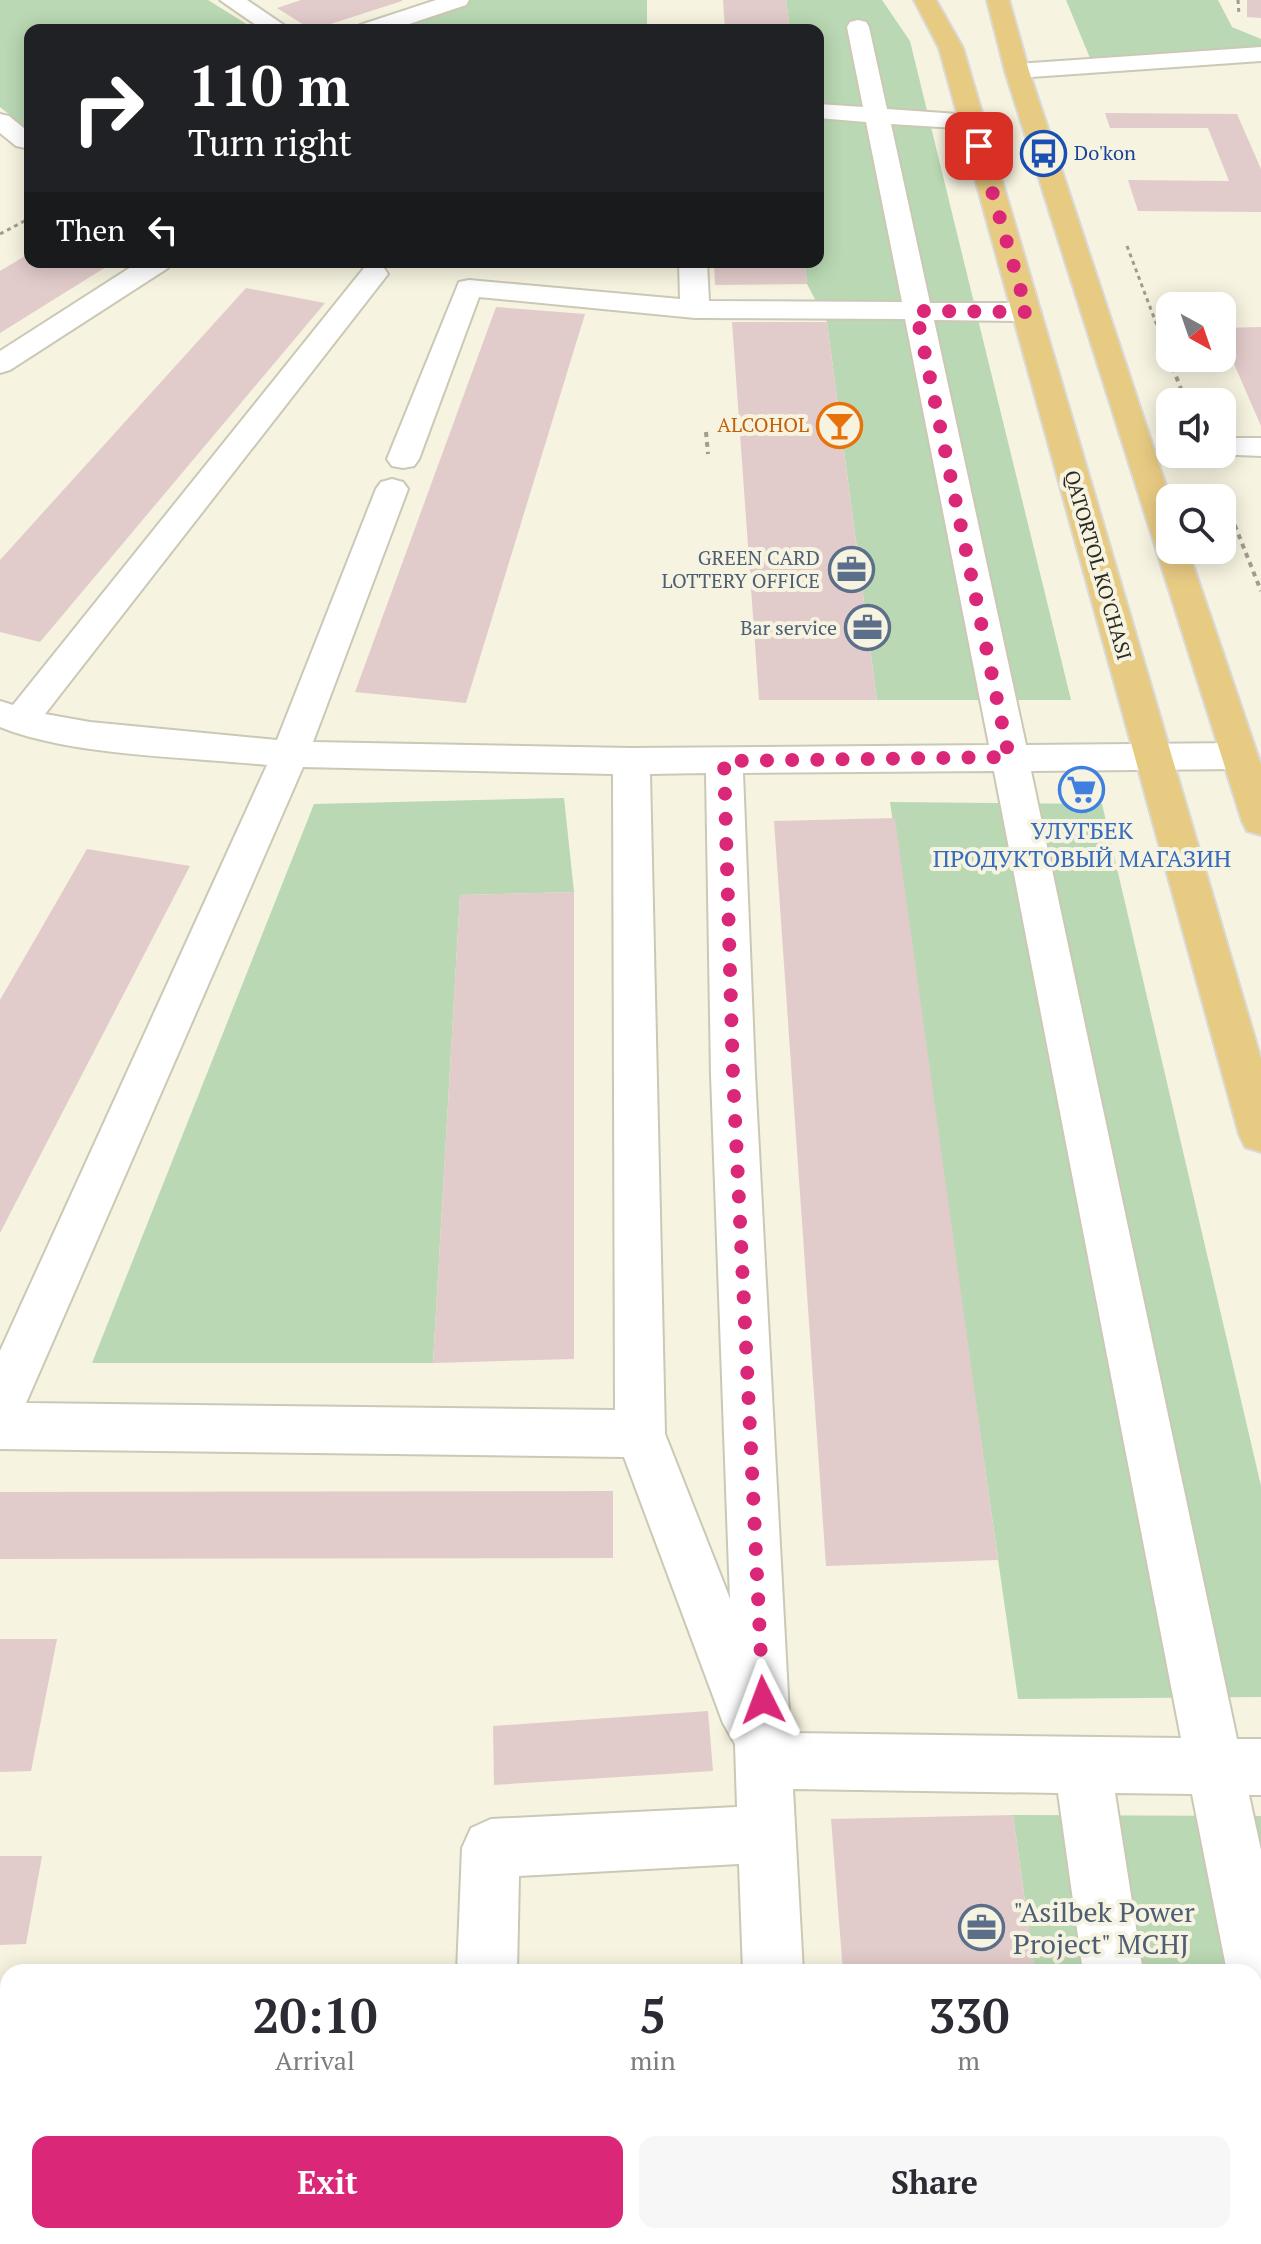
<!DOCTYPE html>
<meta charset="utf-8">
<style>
:root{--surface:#fff;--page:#f7f7f7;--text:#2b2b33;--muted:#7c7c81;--accent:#db2777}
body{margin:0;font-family:"PT Serif",serif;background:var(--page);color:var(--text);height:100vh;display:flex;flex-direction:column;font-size:30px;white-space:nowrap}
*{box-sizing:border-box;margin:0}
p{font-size:26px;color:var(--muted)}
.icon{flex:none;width:44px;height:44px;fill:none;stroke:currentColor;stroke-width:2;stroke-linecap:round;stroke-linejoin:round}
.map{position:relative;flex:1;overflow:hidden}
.side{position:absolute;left:0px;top:1964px;width:1262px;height:280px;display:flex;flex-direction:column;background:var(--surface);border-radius:24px 24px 0 0;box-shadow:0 4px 20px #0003}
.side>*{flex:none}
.hud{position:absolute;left:24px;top:24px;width:800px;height:244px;border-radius:16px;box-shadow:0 4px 20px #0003;background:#202124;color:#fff;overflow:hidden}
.needle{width:52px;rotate:140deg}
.fabs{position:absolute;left:1156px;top:292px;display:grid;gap:16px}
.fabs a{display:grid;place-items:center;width:80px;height:80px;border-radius:16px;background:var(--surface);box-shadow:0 4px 20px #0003;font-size:40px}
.pin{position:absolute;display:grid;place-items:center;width:68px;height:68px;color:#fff;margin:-34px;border-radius:16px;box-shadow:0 4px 12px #0006}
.me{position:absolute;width:88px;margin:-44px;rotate:357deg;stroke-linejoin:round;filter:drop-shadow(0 0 6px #0008)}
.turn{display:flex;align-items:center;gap:28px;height:168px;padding:0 32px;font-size:36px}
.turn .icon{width:104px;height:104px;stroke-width:2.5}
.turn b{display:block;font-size:56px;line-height:68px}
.then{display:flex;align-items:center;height:76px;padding:0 32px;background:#0003;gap:16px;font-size:30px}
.eta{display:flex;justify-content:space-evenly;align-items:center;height:136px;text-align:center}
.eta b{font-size:48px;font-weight:700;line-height:56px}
.cta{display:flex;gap:16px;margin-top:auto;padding:16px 32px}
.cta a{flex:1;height:92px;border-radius:16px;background:var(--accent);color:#fff;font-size:32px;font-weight:700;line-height:92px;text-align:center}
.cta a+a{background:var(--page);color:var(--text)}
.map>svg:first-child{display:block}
</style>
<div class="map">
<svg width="1261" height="2244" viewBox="0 0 1261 2244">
<rect width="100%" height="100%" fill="#f6f3e0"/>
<g fill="#b9d8b3">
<polygon points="0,0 208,0 256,30 30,30 30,131 0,107"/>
<polygon points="437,0 647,0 647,30 349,30"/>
<polygon points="786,0 882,0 910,41 1071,700 877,700 827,322 807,284 805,262 818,262 818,30 790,30"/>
<polygon points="1066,0 1218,0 1232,27 1261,39 1261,48 1090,58"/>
<polygon points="564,798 574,892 460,895 433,1363 92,1363 314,804"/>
<polygon points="890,802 1102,804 1261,1486 1261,1697 1018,1699"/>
<polygon points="1013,1815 1261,1816 1261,2244 1073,2244 1072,2236 1254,2236 1254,1972 1035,1972"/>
</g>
<g fill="#e2cccb">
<polygon points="301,0 402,0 402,1 312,30 277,8"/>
<polygon points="723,0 786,0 790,30 725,30"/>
<polygon points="1247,0 1261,0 1261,18 1247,17"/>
<polygon points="1105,113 1237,114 1261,169 1261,212 1138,211 1128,180 1229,181 1208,128 1110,128"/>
<polygon points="30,253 30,262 114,262 0,333 0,271"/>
<polygon points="714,262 805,262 807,284 715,285"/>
<polygon points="246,288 325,303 40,642 0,632 0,560"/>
<polygon points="496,307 585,314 466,703 355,692"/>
<polygon points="732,322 827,322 877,700 759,700"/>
<polygon points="1261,327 1261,426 1222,336 1222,328"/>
<polygon points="895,818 998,1560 826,1566 774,821"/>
<polygon points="87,849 190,866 0,1233 0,1000"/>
<polygon points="574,892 574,1359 433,1363 460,895"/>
<polygon points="613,1491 613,1558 0,1559 0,1492"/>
<polygon points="0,1639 57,1639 31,1771 0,1772"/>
<polygon points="708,1711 713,1771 494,1785 493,1726"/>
<polygon points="1013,1815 1035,1972 843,1972 831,1819"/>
<polygon points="0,1856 42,1856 26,1944 0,1945"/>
<polygon points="864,2236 1072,2236 1073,2244 864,2244"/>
</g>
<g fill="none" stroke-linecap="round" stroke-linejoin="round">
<defs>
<g id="minor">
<polygon points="220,0 247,0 291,30 263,30"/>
<polygon points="436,0 469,0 466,5 391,30 356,30 360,25"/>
<path d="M858,20l8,2 3,5 18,82 85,6 9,2 3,5 -3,5 -9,2 -81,-5 39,179h97l10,3 4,6 -4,6 -10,3 -93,-1 92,425 214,-2 13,4 5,9 -5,9 -13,4 -209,2 206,968h24v56h-12l12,55v173l-7,-3v-48h-27l-35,-178 -77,-1 28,179h-60l-25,-179 -265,-4 10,183h-60l-4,-108 -220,12 -2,96h-60l5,-124 9,-20 20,-9 246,-12 -2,-63 -12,-21 -99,-266 -624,-8v-98l267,-586c-78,-8 -196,-9 -267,-38v-26l13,4 351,-437 10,-2 10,2 4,6 -343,440 45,8 187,18 99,-251 5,-7 11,-3 11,3 5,7 -95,253 318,6 358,-3 -84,-426 -210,-1 -216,-21 -60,162 -5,7 -11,2 -11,-2 -5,-7 72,-177 10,-2 211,19 -1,-37h28l2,39 193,1 -36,-180 -48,-4v-14l45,3 -16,-80 3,-5zM303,767l310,7 2,636 -589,-7zM994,771l187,967 -391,-5 -35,-658 -12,-302zM706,773l5,302 19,524 -65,-165 -15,-660z"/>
<polygon points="1261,47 1261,61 1017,78 1009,76 1005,71 1009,66 1017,64"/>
<polygon points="0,114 9,116 30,133 30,149 16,146 0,133"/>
<polygon points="139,262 172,262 168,268 10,370 0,373 0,351"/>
<polygon points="1222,438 1261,438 1261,456 1213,454 1222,454"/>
<rect x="444" y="2236" width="66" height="8"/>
<rect x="750" y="2236" width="66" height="8"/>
<polygon points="1118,2236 1184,2236 1185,2244 1119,2244"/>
</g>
<g id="major">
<polygon points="914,0 936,0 963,48 1261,1059 1261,1152 1245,1147 1239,1134 939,48"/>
<polygon points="987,0 1009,0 1029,71 1170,498 1170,550 1188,550 1261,765 1261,835 1247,831 1242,821 1005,71"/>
</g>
</defs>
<use href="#minor" stroke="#cbc8b5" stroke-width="4"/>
<use href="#major" stroke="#d9d9d7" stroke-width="4"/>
<g stroke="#9f9d8f" stroke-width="3" stroke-dasharray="4 4" stroke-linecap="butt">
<polyline points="1238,0 1239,15"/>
<polyline points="0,234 30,218"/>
<polyline points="1127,246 1170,360"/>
</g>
<g stroke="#9f9d8f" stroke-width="4" stroke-dasharray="5 5" stroke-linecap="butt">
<polyline points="1169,358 1186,402"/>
<polyline points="706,432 708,454"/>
<polyline points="1220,488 1261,591"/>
</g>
<use href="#minor" fill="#fff" fill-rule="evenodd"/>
<use href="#major" fill="#e8cb83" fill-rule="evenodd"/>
</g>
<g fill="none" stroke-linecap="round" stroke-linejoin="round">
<polyline stroke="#db2777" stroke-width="14" stroke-dasharray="0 25.2" points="763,1700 733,1075 724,761 1009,757 916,311 1027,312 979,146"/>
</g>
<defs>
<symbol id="bus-ring" viewBox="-11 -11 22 22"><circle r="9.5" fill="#f6f3e0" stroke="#1a4fb4" stroke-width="1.5"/><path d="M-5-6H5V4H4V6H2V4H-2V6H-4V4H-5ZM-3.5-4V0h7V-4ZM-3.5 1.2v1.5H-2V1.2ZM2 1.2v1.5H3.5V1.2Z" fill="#1a4fb4"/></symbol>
<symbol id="bar-ring" viewBox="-11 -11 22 22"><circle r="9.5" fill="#f6f3e0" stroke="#e8710a" stroke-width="1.5"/><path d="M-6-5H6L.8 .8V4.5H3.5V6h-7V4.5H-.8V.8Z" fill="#e8710a"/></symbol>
<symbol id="office-ring" viewBox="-11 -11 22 22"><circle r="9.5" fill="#f6f3e0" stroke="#5c6f8a" stroke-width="1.5"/><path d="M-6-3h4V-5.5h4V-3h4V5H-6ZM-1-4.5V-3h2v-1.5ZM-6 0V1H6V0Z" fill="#5c6f8a"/></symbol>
<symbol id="supermarket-ring" viewBox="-11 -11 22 22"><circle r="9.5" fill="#f6f3e0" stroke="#3f7fe0" stroke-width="1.5"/><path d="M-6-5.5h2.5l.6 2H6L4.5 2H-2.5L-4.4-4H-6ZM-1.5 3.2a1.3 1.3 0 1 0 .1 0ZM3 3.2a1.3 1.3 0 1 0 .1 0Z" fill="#3f7fe0"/></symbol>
</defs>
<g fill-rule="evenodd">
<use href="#bus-ring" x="1018" y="128" width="51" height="51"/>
<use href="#bar-ring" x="814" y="400" width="51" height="51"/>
<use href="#office-ring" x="826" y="544" width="51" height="51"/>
<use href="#office-ring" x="842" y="602" width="51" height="51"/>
<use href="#supermarket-ring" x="1056" y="764" width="51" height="51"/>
<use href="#office-ring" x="956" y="1902" width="51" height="51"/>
</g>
<g text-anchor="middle" stroke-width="8" stroke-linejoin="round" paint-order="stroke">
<g font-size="20" fill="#164399" stroke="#f6f3e0" text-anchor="start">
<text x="1074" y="160">Do'kon</text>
</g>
<g font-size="20" fill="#c56008" stroke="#f6f3e0" text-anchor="end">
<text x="809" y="432">ALCOHOL</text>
</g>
<g font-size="20" fill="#4e5e75" stroke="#f6f3e0" text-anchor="end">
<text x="820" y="565">GREEN CARD<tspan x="820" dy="23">LOTTERY OFFICE</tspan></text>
<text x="837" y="635">Bar service</text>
</g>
<g font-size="20" fill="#2b2a23" stroke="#f6f3e0">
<text transform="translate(1098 565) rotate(74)" y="7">QATORTOL KO'CHASI</text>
</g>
<g font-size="24" fill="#366cbe" stroke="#f6f3e0">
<text x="1082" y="839">УЛУГБЕК<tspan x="1082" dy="28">ПРОДУКТОВЫЙ МАГАЗИН</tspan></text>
</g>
<g font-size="28" fill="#4e5e75" stroke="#f6f3e0" text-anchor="start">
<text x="1013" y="1922">"Asilbek Power<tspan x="1013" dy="32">Project" MCHJ</tspan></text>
</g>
</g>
</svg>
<div class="fabs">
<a><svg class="needle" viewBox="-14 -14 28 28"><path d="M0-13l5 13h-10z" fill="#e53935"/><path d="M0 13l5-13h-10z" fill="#7c7c81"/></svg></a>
<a><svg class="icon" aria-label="sound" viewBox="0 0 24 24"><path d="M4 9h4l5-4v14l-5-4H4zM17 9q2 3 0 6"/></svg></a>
<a><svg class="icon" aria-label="search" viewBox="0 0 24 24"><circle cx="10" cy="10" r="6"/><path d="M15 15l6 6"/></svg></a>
</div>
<div class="pin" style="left:979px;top:146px;background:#d93025"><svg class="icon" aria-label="arrive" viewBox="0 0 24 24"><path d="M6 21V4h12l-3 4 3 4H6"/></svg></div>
<svg class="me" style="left:763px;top:1700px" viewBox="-20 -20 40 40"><path d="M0-17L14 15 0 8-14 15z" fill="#db2777" stroke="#fff" stroke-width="4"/></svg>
<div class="hud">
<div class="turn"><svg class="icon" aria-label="right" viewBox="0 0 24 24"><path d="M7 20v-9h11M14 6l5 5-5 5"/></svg><div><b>110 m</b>Turn right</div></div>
<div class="then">Then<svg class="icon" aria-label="left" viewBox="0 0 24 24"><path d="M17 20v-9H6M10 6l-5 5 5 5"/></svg></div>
</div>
<section class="side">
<div class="eta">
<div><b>20:10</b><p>Arrival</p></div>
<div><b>5</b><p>min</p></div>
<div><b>330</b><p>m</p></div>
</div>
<div class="cta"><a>Exit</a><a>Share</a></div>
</section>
</div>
